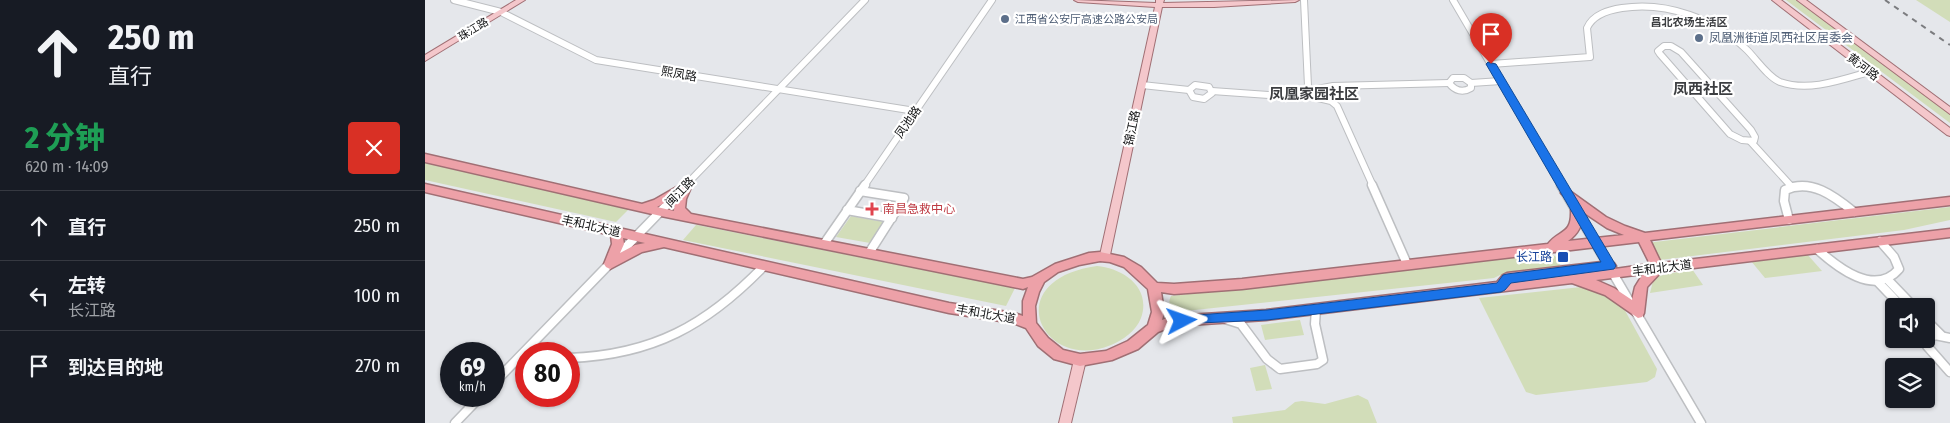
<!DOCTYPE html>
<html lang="zh">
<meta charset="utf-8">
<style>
:root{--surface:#171b24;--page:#20242c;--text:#f1f3f6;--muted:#9ea1a6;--line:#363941}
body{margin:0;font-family:"Fira Sans Condensed","Noto Sans SC",sans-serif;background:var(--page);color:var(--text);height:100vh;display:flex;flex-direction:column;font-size:19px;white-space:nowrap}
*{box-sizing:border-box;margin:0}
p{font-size:16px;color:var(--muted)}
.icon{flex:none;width:28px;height:28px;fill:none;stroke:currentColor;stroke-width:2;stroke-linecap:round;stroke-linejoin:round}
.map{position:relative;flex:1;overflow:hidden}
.drawer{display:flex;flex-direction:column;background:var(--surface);width:425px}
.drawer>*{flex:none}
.hud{background:#171b24;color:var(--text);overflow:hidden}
.buttons{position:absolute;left:1460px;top:298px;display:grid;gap:10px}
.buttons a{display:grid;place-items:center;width:50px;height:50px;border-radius:5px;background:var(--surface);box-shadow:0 1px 4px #0004;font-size:25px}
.speed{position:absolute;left:15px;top:342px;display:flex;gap:10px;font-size:25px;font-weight:700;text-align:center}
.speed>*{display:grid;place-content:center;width:65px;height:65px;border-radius:50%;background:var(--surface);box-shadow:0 1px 4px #0004;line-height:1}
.speed small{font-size:12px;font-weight:400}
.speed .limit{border:8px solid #d22;background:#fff;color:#111}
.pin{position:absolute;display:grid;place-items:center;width:42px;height:42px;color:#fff;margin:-51px -21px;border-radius:50% 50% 50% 0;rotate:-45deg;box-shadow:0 0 5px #0007}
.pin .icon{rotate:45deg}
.me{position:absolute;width:55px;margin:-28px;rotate:86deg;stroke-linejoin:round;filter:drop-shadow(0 0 4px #0008)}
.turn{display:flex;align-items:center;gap:18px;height:105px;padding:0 25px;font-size:22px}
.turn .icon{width:65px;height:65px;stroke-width:2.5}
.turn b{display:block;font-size:35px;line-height:42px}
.round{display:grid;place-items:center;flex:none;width:52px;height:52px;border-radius:5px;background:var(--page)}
.headline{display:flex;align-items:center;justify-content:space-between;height:85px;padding:0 25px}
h1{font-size:30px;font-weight:800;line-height:38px;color:#1e9e55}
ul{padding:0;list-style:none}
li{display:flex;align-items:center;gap:15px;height:70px;padding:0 25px;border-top:1px solid var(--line)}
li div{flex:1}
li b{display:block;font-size:19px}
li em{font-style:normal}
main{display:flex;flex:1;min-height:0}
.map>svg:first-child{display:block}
</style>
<main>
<section class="drawer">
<div class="hud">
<div class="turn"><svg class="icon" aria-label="ahead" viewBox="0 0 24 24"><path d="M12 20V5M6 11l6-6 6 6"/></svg><div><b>250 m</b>直行</div></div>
</div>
<div class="headline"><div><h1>2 分钟</h1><p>620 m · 14:09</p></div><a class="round" style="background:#d93025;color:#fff"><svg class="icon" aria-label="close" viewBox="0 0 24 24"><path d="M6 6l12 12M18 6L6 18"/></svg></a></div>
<ul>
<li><svg class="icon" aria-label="ahead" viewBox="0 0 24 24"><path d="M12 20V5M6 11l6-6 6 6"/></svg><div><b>直行</b></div><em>250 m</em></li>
<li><svg class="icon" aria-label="left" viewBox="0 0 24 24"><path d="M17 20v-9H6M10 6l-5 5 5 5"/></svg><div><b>左转</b><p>长江路</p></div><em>100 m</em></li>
<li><svg class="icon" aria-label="arrive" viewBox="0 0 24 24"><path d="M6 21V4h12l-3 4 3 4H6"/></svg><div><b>到达目的地</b></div><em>270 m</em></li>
</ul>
</section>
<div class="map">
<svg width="1525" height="423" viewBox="0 0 1525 423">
<rect width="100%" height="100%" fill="#e5e7eb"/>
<g fill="#d2ddb9">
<polygon points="1361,0 1371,0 1525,113 1525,123"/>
<polygon points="1491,0 1525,0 1525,22"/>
<polygon points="0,163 206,207 191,222 0,180"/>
<polygon points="1525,207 1525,220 1479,230 1235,260 1230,258 1221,243"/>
<polygon points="426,216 459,222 445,243 411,237"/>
<polygon points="271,225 272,225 590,288 581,306 258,240"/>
<path d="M1122,252l8,4 6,7 -6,8 -55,4 -6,3 -318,34c-5,-5 -9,-8 -5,-16z"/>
<polygon points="1382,254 1397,271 1340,278 1326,261"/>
<path d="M672,266c25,2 55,21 44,52 -5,13 -18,22 -30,27 -69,29 -114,-65 -14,-79z"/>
<polygon points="1267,269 1278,285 1225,293 1229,277"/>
<polygon points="1156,287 1181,294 1197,305 1232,369 1230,377 1222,382 1111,395 1101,392 1054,298"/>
<polygon points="875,320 879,335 840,340 836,325"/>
<polygon points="840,365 847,389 831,391 825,368"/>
<polygon points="933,395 943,400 952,423 808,423 807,417 860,410 870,402 877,401 900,404"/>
</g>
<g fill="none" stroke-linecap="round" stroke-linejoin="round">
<defs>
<g id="minor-far1">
<polyline points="29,0 76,12 171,60 490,111"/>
<polyline points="879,0 883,86 889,97 906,101 912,106 948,186"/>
<polyline points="1028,0 1137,186"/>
<polygon points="1239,46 1246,46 1256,52 1326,130 1330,137 1329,141 1317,140 1305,134 1235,54 1233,51"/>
<path d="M1066,64l99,-7 -3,-29c6,-14 22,-18 35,-20 45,-7 93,11 125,42 10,10 21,27 33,32 29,10 61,-2 89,-10"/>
<path d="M1028,78h11l7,5v5c-8,5 -16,3 -22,-5z"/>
<polyline points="1046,83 1076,81"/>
<polyline points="717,85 764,90"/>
<polygon points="770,85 784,87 787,93 779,99 768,97 764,90"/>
<polyline points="787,91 856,96 908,86 1024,83"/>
<polyline points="1325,141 1366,186"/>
<polyline points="260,186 440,0"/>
<polyline points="439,186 567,0"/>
<polyline points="1368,186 1384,186"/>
</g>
<g id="minor">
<polyline points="947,185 982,264"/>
<polyline points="1136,185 1276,423"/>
<polyline points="435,191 479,198 444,253"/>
<polyline points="422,210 467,218"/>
<path d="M1364,220l-5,-19 1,-11c26,-12 49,6 69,22"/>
<polyline points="399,244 440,185"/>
<path d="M1392,249c21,19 58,48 82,20l-5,-12 -14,-16"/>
<polyline points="1463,280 1488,306"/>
<polyline points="1453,282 1476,306"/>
<polyline points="800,319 816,324 842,359 855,369 892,364 898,360 890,324 891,309"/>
<polyline points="1501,320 1516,335"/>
<polyline points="1525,338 1510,335 1502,340 1502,346 1525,372"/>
<polyline points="100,352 112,354"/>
<path d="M144,358c84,-3 138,-33 195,-92"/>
<polyline points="69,383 261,185"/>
<polyline points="30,423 56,396"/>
</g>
<g id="major">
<polygon points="91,0 100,0 0,61 0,55"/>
<polygon points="649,0 731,3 731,0 739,0 738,3 874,0 870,2 789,7 737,7 685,255 684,258 676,258 675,255 730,7 653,2"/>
<polygon points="1347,0 1356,0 1525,128 1525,136 1522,135"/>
<polygon points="1372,0 1381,0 1525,107 1525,114"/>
<polygon points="655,355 659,357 661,360 646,423 634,423 649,360 651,357"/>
</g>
<path id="highway" d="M0,154l217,50 12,-4 33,-19 5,4 -6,14 -1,9 6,6 332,65 9,-2 23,-13 34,-11 11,-1 24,5 17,10 16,16 17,1 68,-5 306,-35c12,-15 24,-9 23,-34l5,-4 -15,-13 6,-4 39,28 19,9 20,7 305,-36v8l-300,35 11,23 289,-34v8l-289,35 -14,15 -3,26 -2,4 -4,1 -33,-23 -33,-12 -306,37 -93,6 -15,6 -20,17 -26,11 -32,6 -26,-7 -16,-13 -12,-18 -13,-5 -64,-10 -285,-66 -22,5 -32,17 -4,-2 -2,-3 8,-20 -1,-9 -186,-43v-8l524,119 65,10 9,3v-15l5,-14 -5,2 -362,-73 -236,-54zM250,197l-1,14 -17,-4zM1158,212l24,16 17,7 -56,6c10,-7 15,-16 15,-29zM198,238l22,5 -10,2 -15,8 4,-9zM1214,242l11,22 -35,5 1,-3 -2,-3 -4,-2 -103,12 -4,2 -6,7 -231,28 -93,6 -11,4 2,-8 -3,-20 13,2 68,-5zM675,261l10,1 14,5 24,22 4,23 -4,13 -20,16 -22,10 -26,3 -17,-4 -15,-12 -12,-15 -1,-17 4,-14 5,-10 14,-10 21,-7zM1218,274l-8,13 -3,13 -18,-12 -18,-8z"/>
</defs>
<use href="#minor-far1" stroke="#bdbfc2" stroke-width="8"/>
<use href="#minor" stroke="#bdbfc2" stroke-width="11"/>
<use href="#major" stroke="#a06f74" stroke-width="2"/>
<use href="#highway" stroke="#a06f74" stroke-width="3"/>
<use href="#minor-far1" stroke="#fff" stroke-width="6"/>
<use href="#minor" stroke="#fff" stroke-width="8"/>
<use href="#major" fill="#f4c7cb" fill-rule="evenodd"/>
<use href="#highway" fill="#eda1a8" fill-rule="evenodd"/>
<polyline stroke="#7b7c7f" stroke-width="2" stroke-dasharray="5.5 5.5" stroke-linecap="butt" points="1460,0 1525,45"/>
</g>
<polygon fill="#1a73e8" stroke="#114b97" points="1063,62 1071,64 1189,262 1191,266 1189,269 1086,283 1080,290 1076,292 842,320 752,324 750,321 752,317 757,316 842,310 1072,283 1078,275 1082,274 1176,262 1061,64"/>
<g fill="#5c6f8a" stroke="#fff" stroke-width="2">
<circle cx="580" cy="19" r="5"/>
<circle cx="1274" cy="38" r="5"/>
</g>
<path fill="#e0444e" stroke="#fff" stroke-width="2" d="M444.5 201.5h5v5h5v5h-5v5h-5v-5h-5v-5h5z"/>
<rect fill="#1a4fb4" stroke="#fff" stroke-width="2" x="1132" y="251" width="12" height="12" rx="2.5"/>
<g text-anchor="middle" stroke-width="4.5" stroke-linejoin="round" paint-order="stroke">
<g font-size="11" fill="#4e5e75" stroke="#fff" text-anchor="start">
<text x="590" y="23">江西省公安厅高速公路公安局</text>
</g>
<g font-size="11" font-weight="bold" fill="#3c3e41" stroke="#fff">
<text x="1264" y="26">昌北农场生活区</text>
</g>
<g font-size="11" fill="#121314" stroke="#fff">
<text transform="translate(48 29) rotate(-31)" y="4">珠江路</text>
</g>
<g font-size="12" fill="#4e5e75" stroke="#fff" text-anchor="start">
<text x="1284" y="42">凤凰洲街道凤西社区居委会</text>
</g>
<g font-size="12" fill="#121314" stroke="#fff">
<text transform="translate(1438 67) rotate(37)" y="4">黄河路</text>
<text transform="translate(254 74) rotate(10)" y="4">熙凤路</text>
<text transform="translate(483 122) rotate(-55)" y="4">凤池路</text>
<text transform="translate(707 128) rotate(-78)" y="4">锦江路</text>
<text transform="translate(255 192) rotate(-46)" y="4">闽江路</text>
<text transform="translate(166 226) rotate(13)" y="4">丰和北大道</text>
<text transform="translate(1237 268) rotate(-7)" y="4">丰和北大道</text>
<text transform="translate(561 314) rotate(10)" y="4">丰和北大道</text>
</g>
<g font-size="12" fill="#be3a42" stroke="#fff" text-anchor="start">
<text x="458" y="213">南昌急救中心</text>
</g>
<g font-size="12" fill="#164399" stroke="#fff" text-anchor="end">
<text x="1127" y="261">长江路</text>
</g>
<g font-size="15" font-weight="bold" fill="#3c3e41" stroke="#fff">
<text x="1278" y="94">凤西社区</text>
<text x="889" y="99">凤凰家园社区</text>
</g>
</g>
</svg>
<div class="buttons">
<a><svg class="icon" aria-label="sound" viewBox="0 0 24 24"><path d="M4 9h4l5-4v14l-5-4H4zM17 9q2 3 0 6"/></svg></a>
<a><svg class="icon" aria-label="layers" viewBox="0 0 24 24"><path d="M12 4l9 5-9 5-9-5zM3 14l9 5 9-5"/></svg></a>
</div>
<div class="speed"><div>69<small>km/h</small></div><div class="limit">80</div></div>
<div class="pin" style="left:1066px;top:64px;background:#d93025"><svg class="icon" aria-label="arrive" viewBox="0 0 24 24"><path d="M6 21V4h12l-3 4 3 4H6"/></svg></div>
<svg class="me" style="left:757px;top:321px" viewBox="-20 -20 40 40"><path d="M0-17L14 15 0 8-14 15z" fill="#1a73e8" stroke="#fff" stroke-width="4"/></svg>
</div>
</main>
